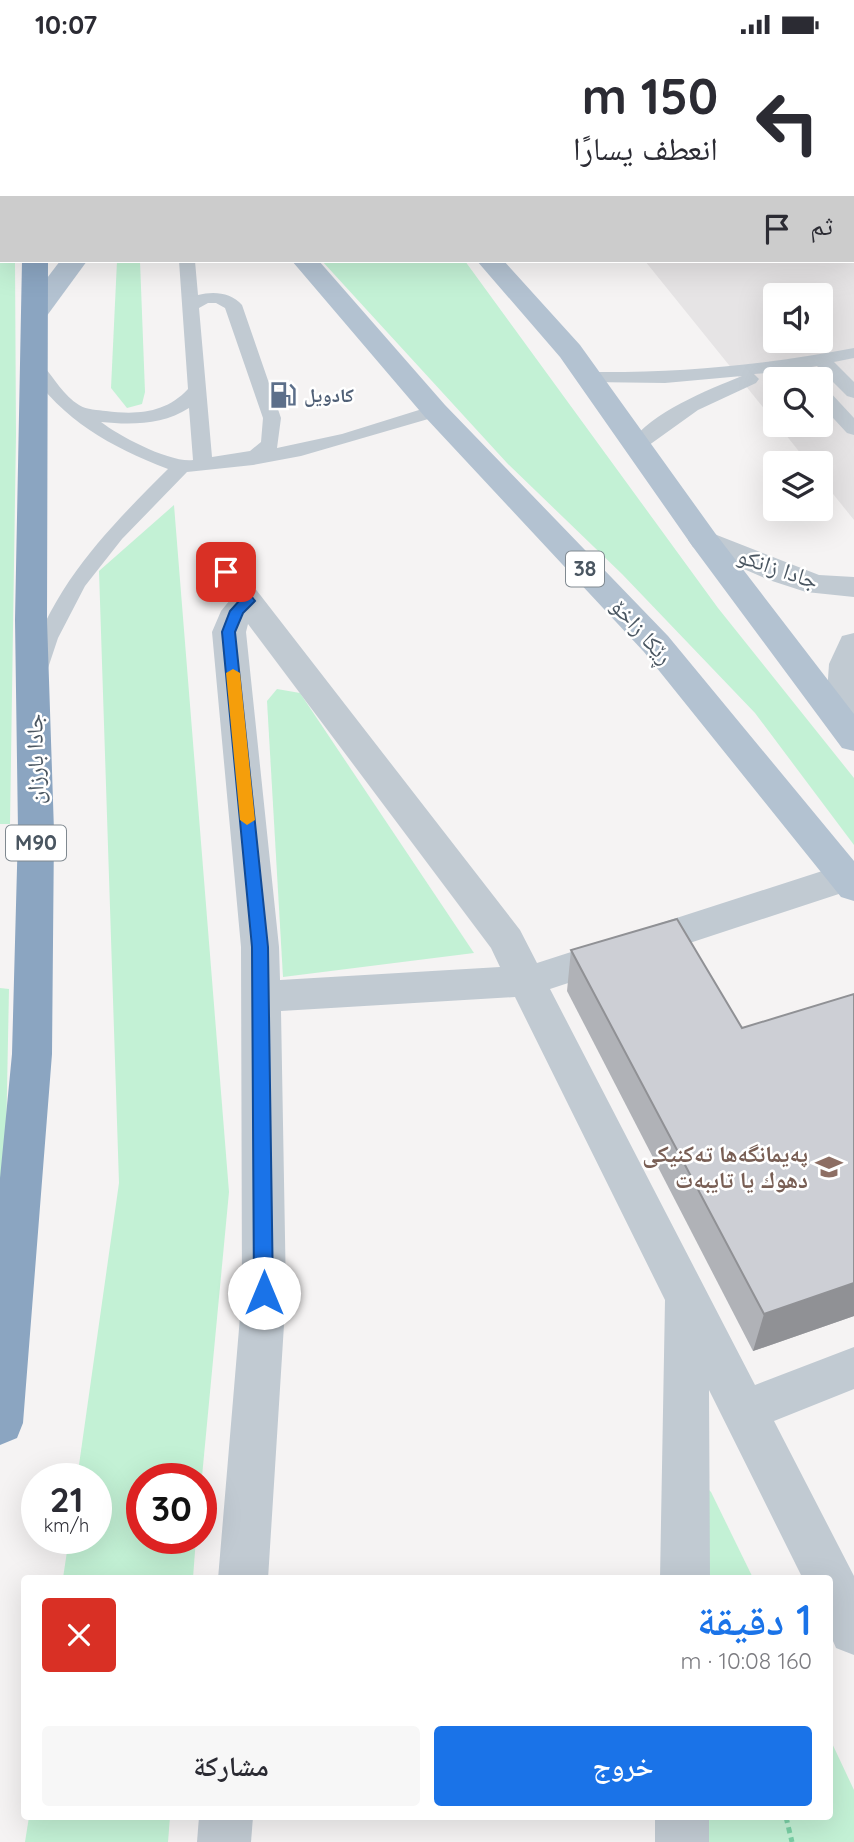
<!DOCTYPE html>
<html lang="ar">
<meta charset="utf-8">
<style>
:root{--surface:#fff;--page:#f7f7f7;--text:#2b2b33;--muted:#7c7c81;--accent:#1a73e8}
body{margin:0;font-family:Quicksand,"Noto Naskh Arabic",sans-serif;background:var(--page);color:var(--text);direction:rtl;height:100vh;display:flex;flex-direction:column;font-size:26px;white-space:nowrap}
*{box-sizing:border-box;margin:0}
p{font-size:23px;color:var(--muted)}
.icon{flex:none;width:38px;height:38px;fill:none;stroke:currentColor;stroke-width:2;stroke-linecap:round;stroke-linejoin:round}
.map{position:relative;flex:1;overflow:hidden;direction:ltr}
.sheet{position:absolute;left:21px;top:1526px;width:812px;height:245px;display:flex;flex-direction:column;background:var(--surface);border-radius:7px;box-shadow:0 7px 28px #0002;direction:rtl}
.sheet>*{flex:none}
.guide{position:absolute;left:0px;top:0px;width:854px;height:214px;box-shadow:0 7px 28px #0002;direction:rtl;background:#fff;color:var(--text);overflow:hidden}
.fabs{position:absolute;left:763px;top:234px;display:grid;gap:14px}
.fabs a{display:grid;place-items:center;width:70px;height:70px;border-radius:7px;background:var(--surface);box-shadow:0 7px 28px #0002;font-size:35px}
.speed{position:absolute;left:21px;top:1414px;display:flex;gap:14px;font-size:35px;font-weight:700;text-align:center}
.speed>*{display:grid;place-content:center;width:91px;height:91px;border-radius:50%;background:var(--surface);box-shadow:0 7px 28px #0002;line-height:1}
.speed small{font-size:18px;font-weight:400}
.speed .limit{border:10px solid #d22;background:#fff;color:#111}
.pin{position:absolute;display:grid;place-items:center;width:60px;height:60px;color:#fff;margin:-30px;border-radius:14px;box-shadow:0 4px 10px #0006}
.me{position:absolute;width:77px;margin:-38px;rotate:0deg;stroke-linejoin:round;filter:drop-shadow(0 0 5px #0008)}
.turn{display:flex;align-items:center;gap:24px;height:147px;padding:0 21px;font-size:32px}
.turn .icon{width:91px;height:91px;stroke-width:2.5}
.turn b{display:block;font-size:49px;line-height:60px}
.then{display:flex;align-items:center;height:66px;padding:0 21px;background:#0003;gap:14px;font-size:26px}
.round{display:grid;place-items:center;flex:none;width:74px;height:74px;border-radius:7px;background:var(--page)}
.head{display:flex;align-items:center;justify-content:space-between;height:119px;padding:0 21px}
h1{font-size:42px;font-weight:600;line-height:52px;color:var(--accent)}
.primary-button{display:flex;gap:14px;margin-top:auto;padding:14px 21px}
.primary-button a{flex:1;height:80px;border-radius:7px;background:var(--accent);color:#fff;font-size:28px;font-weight:600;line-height:80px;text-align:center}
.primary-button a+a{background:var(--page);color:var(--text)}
.status{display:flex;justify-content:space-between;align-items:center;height:49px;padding:0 35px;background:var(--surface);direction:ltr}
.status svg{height:19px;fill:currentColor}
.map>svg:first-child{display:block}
</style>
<div class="status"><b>10:07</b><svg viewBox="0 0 49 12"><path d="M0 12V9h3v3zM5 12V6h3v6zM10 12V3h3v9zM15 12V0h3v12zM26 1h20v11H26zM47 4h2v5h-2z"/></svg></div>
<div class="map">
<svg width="854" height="1793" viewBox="0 0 854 1793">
<rect width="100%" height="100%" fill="#f5f3f3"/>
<path fill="#e6e4e5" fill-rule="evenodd" d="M560,0h294v471l-33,-41v-15h-12l-31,-39h43v-45h-46v42l-130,-161h207v-210zM775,247h46v45h-46z"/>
<g fill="#c3f1d5">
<polygon points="0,0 14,2 2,2 2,212 15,212 16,386 10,775 0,775"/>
<polygon points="117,212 140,212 145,343 142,355 127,359 111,339"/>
<polygon points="322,212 465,212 718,559 854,729 854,796 755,664 622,525 507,414"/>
<polygon points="174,456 229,1143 201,1438 201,1430 142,1430 142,1489 196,1489 193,1529 63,1529 69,1489 96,1489 96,1430 77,1430 119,1134 99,522"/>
<polygon points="277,640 300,644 474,904 283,928 267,652"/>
<polygon points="0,939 9,940 5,1142 0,1190"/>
<polygon points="698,1430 711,1443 753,1529 690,1529"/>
<polygon points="830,1690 854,1741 854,1793 701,1793 700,1768 830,1768"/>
<polygon points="29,1768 170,1768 168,1793 25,1793"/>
</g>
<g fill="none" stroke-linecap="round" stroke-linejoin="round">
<polyline stroke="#7ad0a6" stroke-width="5" stroke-dasharray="6 4.5" stroke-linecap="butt" points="786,1768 792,1793"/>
<g fill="#c1cad2" fill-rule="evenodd">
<polygon points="259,0 275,0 276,2 260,2"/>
<rect x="852" y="54" width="2" height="10"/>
<path d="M179,212h16l3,34c15,-4 33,-3 44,10l39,113 -4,30 65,-14 93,-29 9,6 -2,4 -141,41 -48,9 -66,7 -65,67 -37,47 -27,52 -12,36 -8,2 -8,-2 -3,-5c26,-85 80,-139 141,-200 -59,-23 -104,-48 -141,-101l9,-5 6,1c12,14 22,32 37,41 8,5 19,5 27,6 31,4 60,2 82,-22zM216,254l9,5 38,110 -2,24 -11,9 -38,6 -13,-149 9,-5zM189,359l4,52c-23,3 -74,-24 -92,-38 30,3 62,3 88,-14z"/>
<path d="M854,299v10l-20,4 20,20v16l-7,-2 -30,-30 -11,2 10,12h-19l-8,-9 -35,3 5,5 -3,4 -58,27 -53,38 -7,2 -9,-6c23,-32 78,-54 113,-68l-77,7 -76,-1 -9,-5 9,-5c92,1 175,-7 265,-24z"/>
<polygon points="821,339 828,341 854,369 854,386 847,384 821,356"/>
</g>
<g fill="#c1cad2" fill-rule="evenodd">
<polygon points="716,0 738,0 739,2 716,2"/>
<polygon points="755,0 777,0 778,2 755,2"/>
<rect x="852" y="87" width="2" height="16"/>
<polygon points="852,123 854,123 854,139 852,138"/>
<path d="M226,513l11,3 283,365 17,33 310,-100 7,2v24l-304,100 205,396 99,-38v42l-80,32 80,155v79l-18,-7 -6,-14v-55h-27l-94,-189 1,189h-50l5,-279 -150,-303 -234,14 5,282 -18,286h-50l24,-286 -1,-346 -29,-315 9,-21 9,-11 -20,-28 5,-7zM248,575l243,324 9,19 -220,13 -1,-33 -33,-315z"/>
<polygon points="199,1768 253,1768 251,1793 197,1793"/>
<rect x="655" y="1768" width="54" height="25"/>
</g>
<g fill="#c1cad2" fill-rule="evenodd">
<polygon points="704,481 819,526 854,528 854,548 806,543 769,531 693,498 688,491 693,484"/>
<polygon points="854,584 854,683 842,686 830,682 825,674 829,615 842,587"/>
</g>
<g fill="#b3c2d1" fill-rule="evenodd">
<polygon points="60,212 87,212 46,268 36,270 26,268 22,262"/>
<polygon points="292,212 319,212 445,356 668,587 854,812 854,852 841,848 644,603 425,368"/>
<polygon points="477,212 504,212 580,296 715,484 854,665 854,702 842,699 693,498 560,308"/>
</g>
<g fill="#8ba5c1" fill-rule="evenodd">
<rect x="21" y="0" width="22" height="2"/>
<rect x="65" y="0" width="22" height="2"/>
<polygon points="22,212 48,212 47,571 54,782 52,1005 23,1374 17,1389 0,1396 0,1129 12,1005 18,782 15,571"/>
</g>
</g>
<polygon fill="#b0b2b7" points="571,901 854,1267 753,1302 567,942"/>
<polygon fill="#909195" points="854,1234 854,1267 753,1302 764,1265"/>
<polygon fill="#cdcfd5" stroke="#909195" stroke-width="2" points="677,870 742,979 854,945 854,1234 764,1265 571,901"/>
<polygon fill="#1a73e8" stroke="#114b97" stroke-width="2" points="226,519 231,520 255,552 243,564 235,583 268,898 273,1244 270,1250 264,1252 257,1250 254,1244 252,898 222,583 230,562 240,551 219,523"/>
<polygon fill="#f59e0b" points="233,620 240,624 255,771 247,776 240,771 226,624"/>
<defs>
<symbol id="fuel-bare" viewBox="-9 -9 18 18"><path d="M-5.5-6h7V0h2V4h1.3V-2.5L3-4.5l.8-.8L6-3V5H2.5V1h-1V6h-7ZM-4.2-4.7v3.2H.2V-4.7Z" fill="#5c6f8a" stroke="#fff" stroke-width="2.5" paint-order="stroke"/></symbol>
<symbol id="university-bare" viewBox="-9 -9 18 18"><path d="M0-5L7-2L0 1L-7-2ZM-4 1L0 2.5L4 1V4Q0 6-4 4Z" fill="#8d6e63" stroke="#fff" stroke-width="2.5" paint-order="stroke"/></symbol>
</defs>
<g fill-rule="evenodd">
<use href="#fuel-bare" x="264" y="327" width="38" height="38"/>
<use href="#university-bare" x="810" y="1099" width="38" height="38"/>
</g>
<g text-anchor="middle" stroke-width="5" stroke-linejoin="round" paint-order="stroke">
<g font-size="19" font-weight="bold" fill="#4e5e75" stroke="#fff" text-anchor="start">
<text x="304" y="353">كادويل</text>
</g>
<g fill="#fff" stroke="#808990" stroke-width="2">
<rect x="566" y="502.5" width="38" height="35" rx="5"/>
<rect x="6" y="776.5" width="60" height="35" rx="5"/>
</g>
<g font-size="21" font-weight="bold" fill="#4a5661">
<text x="585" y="527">38</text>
<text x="36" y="801">M90</text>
</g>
<g font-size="23" fill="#4a5661" stroke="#fff">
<text transform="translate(778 519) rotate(19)" y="8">جادا زانکو</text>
<text transform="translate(642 582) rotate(48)" y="8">ڕێکا زاخۆ</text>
<text transform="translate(35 710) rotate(-91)" y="8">جادا بارزان</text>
</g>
<g font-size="23" font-weight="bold" fill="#785e54" stroke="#fff" text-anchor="end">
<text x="808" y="1113">پەیمانگەها تەکنیکی<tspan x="808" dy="26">دهوك یا تایبەت</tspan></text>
</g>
</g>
</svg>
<div class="fabs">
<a><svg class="icon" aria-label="sound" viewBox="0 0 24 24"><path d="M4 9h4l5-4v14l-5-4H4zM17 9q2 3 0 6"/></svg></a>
<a><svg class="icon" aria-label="search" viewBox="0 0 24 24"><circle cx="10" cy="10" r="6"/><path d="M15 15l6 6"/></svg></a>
<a><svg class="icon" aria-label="layers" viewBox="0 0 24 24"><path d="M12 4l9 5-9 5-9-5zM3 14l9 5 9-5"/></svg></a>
</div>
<div class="speed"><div>21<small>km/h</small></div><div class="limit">30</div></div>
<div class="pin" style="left:226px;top:523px;background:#d93025"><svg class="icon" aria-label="arrive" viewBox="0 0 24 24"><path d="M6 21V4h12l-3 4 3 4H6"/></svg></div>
<svg class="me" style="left:264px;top:1244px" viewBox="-20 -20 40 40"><circle r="19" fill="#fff"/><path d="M0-13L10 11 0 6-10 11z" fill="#1a73e8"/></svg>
<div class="guide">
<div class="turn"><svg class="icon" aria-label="left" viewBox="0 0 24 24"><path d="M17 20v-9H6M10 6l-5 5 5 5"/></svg><div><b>150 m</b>انعطف يسارًا</div></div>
<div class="then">ثم<svg class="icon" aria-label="arrive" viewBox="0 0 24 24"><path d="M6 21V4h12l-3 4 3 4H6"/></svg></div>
</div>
<section class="sheet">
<div class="head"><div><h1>1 دقيقة</h1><p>160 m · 10:08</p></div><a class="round" style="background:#d93025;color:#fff"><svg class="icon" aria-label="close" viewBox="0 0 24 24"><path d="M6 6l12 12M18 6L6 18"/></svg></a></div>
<div class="primary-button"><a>خروج</a><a>مشاركة</a></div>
</section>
</div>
